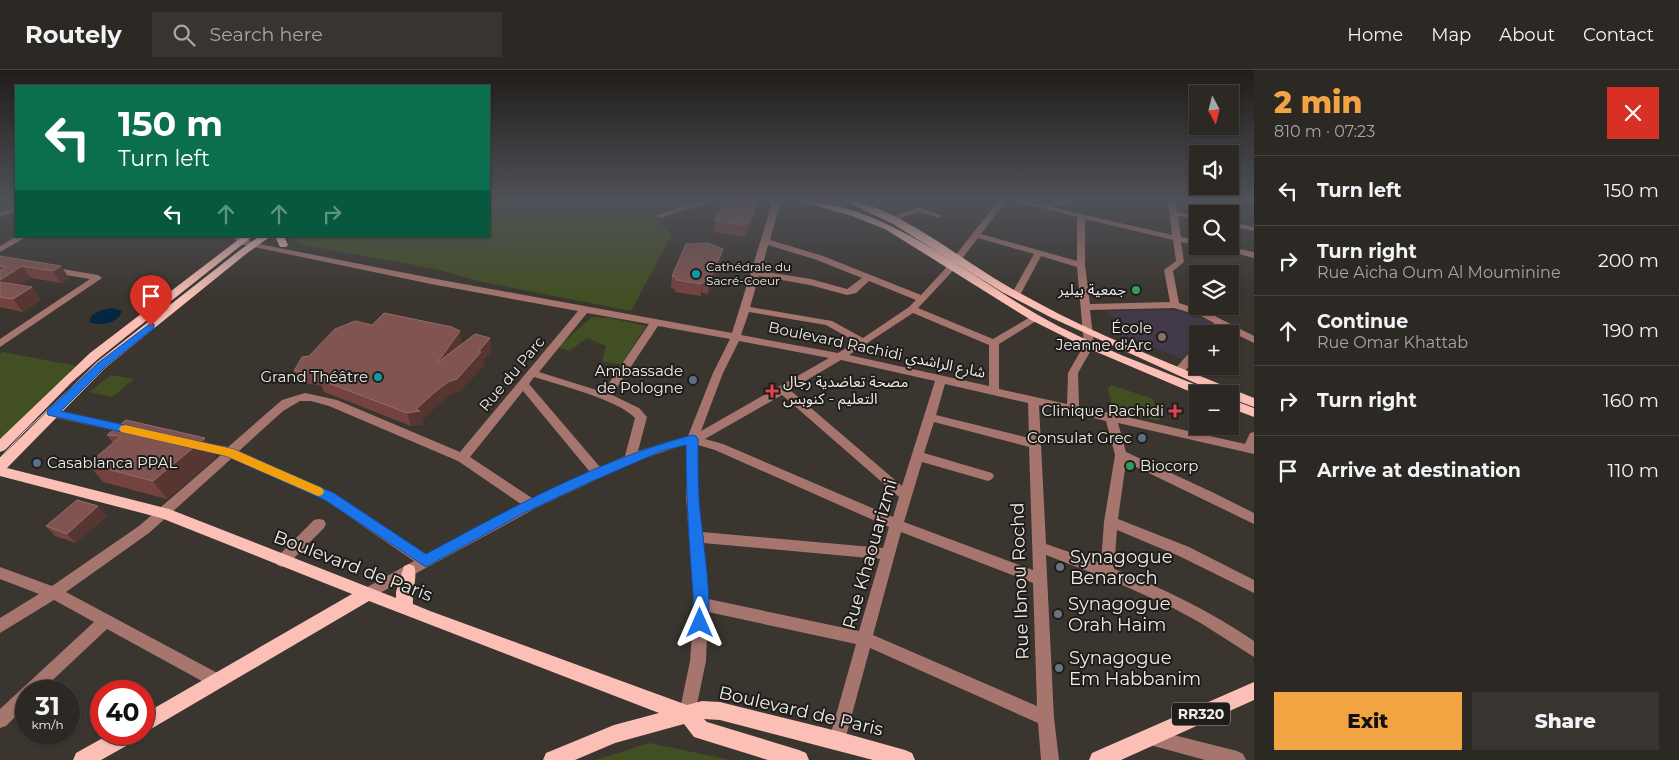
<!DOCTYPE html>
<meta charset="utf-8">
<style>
:root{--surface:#2c2823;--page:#383430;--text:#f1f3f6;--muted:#a6a6a6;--line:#484441;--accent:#f3a442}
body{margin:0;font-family:Montserrat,"Noto Sans Arabic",sans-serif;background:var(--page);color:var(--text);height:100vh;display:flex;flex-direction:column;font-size:19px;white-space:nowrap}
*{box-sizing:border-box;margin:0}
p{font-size:16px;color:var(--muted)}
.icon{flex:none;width:28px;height:28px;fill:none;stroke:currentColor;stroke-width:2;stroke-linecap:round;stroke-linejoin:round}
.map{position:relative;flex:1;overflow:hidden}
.side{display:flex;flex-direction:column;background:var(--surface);width:425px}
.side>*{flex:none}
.hud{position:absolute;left:15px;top:15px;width:475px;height:152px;border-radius:0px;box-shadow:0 1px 4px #0004,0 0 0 1px var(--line);background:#0b6e4f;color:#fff;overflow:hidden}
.needle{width:32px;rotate:173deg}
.controls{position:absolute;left:1189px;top:15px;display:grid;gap:10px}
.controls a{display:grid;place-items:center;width:50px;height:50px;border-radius:0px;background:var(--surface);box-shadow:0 1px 4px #0004,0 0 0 1px var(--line);font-size:25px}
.speed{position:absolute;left:15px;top:610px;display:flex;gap:10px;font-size:25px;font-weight:700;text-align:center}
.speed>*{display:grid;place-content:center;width:65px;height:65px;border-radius:50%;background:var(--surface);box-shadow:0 1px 4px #0004,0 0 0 1px var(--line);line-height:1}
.speed small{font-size:12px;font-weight:400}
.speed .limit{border:8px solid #d22;background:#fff;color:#111}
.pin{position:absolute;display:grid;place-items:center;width:42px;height:42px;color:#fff;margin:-51px -21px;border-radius:50% 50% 50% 0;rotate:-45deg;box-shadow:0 0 5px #0007}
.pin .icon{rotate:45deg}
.me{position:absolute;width:55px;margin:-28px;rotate:0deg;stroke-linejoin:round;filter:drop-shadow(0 0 4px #0008)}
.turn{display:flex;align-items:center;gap:18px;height:105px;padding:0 20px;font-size:22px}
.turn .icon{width:65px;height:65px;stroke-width:2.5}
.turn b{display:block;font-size:35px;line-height:42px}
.lanes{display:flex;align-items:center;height:48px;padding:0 20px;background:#0003;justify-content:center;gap:25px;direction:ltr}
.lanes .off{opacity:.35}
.round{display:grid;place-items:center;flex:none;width:52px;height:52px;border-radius:0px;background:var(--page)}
.headline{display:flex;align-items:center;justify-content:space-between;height:85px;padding:0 20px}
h1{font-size:30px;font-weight:800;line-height:38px;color:var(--accent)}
.button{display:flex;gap:10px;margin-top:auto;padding:10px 20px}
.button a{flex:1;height:58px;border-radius:0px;background:var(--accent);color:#111;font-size:20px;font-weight:800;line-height:58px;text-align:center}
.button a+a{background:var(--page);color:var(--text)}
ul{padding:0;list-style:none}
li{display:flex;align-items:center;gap:15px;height:70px;padding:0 20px;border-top:1px solid var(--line)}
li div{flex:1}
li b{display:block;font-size:19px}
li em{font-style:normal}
header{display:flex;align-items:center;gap:30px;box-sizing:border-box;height:70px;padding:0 25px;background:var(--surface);border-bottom:1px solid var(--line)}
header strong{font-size:24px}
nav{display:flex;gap:28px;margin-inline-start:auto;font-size:18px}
.search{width:350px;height:45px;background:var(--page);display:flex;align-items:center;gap:12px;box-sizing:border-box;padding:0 18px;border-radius:0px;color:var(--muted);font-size:19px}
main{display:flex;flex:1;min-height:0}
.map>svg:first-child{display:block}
</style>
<header>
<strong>Routely</strong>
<div class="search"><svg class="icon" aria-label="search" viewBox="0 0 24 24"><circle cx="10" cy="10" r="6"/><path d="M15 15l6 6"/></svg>Search here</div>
<nav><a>Home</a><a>Map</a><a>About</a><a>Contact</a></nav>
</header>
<main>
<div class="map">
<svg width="1254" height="690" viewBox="0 0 1254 690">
<rect width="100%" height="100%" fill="#3a352f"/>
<polygon fill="#423949" points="1176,240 1213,252 1203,264 1198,264 1197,271 1182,289 1114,262 1120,255 1107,241"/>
<g fill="#424f23">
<polygon points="489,131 695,131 649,145 672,164 631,241 478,211 436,199 298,174 294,166 489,166"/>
<polygon points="592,247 610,248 646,256 621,295 602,291 606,276 587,268 569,281 558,277"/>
<polygon points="3,282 77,296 5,366 0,369 0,284"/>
<polygon points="111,305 134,309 112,327 89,322"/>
<polygon points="1111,315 1153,329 1160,351 1113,342 1108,319"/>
<polygon points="649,673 726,689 730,690 596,690"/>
</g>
<path fill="#052641" d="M112,238l10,3c-3,12 -22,16 -33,11l3,-7 10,-5z"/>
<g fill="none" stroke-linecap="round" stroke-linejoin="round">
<g fill="#a5756e" fill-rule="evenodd">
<polygon points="700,131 713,131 661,148 654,146"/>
<path d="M769,131h8l2,6 -9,33 53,16 98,39 23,-25 54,-69h8l-25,33 96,27v-44l-64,-16h14l16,4 14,-4h19l-25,6 121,28 -4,-34h8l1,11 21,4v4l-20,-4 3,21 17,3v5l-17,-3 3,20 -11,9 6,32 28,9 47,24v7l-33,-16 -6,7h-10l9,-11 -13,-7 -27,-8 -84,2 4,35 -16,28 1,33 166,38 5,-11 4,-1v22l-136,-31 8,29 88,41 40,20v11l-128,-62 -8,57 71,28 65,33v13l-75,-37 -62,-26 -3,39c49,19 96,42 140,72v16l-55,-35 -26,-14 -55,-25 -72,-28 8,163 5,42h-18l-3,-37 -168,-75 -25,92 -2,6 -6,2 -6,-2 -2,-6 27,-96 -148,-32 -2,49 -11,53 -2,6 -6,2 -6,-2 -2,-6 11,-53 4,-57 -8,-107v-53l-52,18 -98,46 -169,92 -5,-2 -2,-4 2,-4 52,-29 -89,-61 -93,-42 -83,75 -83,59 157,84 2,5 -2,5 -6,3 -6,-3 -104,-57 -66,62h-15v15l-20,20 -6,2v-19l94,-87 -40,-22 -54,33v-15l39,-24 -39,-15v-12l52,19 87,-60 82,-71 -28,-7 -2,-3 2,-3 4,-1 31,6 54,-47 23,-7 32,7 123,52 118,-141 -147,-27 -177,-37 -11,-2 -12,-9h11l12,7 177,35 301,55 39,-126zM1085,149l88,21 3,21 -12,9 6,32 -80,2 -5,-39zM978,168l56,16 -23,41 2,2h6l22,-41 36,11 7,78 -16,28 -1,31 -68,-15v-45l39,-24v-4h-6l-39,23 -75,-31 32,-34zM768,175l49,15 45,18 -15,11 -36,-10 -50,-8zM759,206l51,9 37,10 9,-2 13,-12 47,19 -7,7 -46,31 -31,-17 -82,-14zM749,242l77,13 30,17 -18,11 -97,-18zM587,243l62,11 -46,68 -64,-20zM913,243l76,32v41l-140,-31zM658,256l72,13 -17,34 -25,63 -50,15 9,-34 -8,-9 -27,-13zM739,271l90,17 -128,73 22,-58zM841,290l94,21 -33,105 -112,-96zM534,307c25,8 85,23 101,41l-10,38 -25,11 -71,-83zM945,314l83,19 1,35 -93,-23zM523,321l67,81 -58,26 -62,-41zM782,325l117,102 -6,20 -170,-73 -18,-5zM300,331h11l18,5 129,55 63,43 -95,51 -93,-61 -94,-43 44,-40zM1039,335l67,16 9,34 -11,67 -3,41 -55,-19zM934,352l95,25 4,123 -129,-48 18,-60 66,19 4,-2 2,-3 -2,-3 -68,-20zM698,375l17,5 174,77 -6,21 -181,-16 -4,-35zM901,462l132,51 4,123 -164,-71zM703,473l177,16 -21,72 -151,-32z"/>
<polygon points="1239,131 1254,131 1254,135 1240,133"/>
<polygon points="919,137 943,146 939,148 919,142 891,151 887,149"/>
<polygon points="16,138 16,142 0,146 0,142"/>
<polygon points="1230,152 1254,157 1254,161 1230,156"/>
<polygon points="17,166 28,166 0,182 0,176"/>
<polygon points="1209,176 1226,176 1254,182 1254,188"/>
<polygon points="51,197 98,205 102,208 0,277 0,269 90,209 48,202 47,200"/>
<polygon points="1198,276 1198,286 1183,303 1175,303 1174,301 1175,299 1194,277"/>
<polygon points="52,339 130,356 136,360 130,364 48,346 46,343 48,340"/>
<polygon points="319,449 324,450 326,454 324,458 287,495 282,497 277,495 275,491 277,487 314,450"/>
<polygon points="1150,659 1237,681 1243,684 1246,690 1205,690 1150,675 1144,673 1142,667 1144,661"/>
</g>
<g fill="#fbbfb6" fill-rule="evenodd">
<path d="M798,131c83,0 170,74 240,114 54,31 115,52 173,76l2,3 -15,1 -113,-48 -54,-27 -146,-91 -33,-13z"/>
<path d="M845,131c40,0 106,50 141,72 23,15 48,28 73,41 63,31 129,57 195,84v9l-24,-9v-4h-9l-28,-12 -141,-64 -50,-26 -109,-68z"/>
<polygon points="243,166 253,166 98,289 71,313 5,380 0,382 0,369 90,283"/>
<path d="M260,166h11l-25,18 -141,114 -98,100 162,41 227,89v-6l8,-26 5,-2 5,2c4,8 -2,27 -1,38l17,7 257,94 15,-4 18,1 117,29 68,19 7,3 3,7h-42l-153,-40 -16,-1 3,3 92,28 7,3 3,7h-41l-74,-23 -10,-13 -69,19 -40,17h-32l3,-7 68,-28 45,-12 -290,-112 -225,132v-19l208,-120 -191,-76 -161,-42v-18l97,-96 143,-112z"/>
<polygon points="275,166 284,166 288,175 286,177 280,177"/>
<polygon points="1230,329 1254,338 1254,347 1230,338"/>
<polygon points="1254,612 1254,630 1121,690 1089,690 1092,683"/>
<polygon points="110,664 137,664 135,671 101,690 73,690 76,683"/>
</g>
<polyline stroke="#dad6d2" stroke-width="1" points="0,388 24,362 98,293 262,166"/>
</g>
<g fill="#74423f">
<polygon points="757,134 750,159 745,167 714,162 716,143"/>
<polygon points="0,186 61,196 69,208 61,213 31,208 20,215 32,217 41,230 23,242 0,237"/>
<polygon points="722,191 708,224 702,223 701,226 675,222 675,219 671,218 672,206"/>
<polygon points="372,255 492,281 483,291 484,295 460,321 451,324 438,334 422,350 423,354 411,356 324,322 321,315 300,313 294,301 309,286"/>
<polygon points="126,350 216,387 167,429 103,412 88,394 113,373 107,365"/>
<polygon points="107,446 76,473 55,466 46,456"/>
</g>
<g fill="#573531">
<polygon points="756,131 757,131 757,134 750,159 745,167 747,155"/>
<polygon points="723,179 722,191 708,224 709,212"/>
<polygon points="22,196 31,208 6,224 0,216 0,210"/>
<polygon points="61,196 69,208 61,213 53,201"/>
<polygon points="703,211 702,223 701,226 702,214"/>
<polygon points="32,217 41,230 23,242 13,229"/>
<polygon points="460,261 462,273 437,293"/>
<polygon points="490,268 492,281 483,291 484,295 460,321 451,324 438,334 422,350 423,354 411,356 407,343 416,339 479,281"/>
<polygon points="205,368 216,387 167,429 153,411"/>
<polygon points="98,436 107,446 76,473 67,464"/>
</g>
<g fill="#815451" stroke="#936c69">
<polygon points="736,131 756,131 752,148 747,155 715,151 716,143"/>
<polygon points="708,173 723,179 709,212 703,211 702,214 676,210 677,207 672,206 686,174"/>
<polygon points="0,186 61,196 53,201 22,196 0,210 0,201 7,197 0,196"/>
<polygon points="0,212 32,217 13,229 0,227"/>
<polygon points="384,243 452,257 460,261 437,293 475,264 490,268 479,281 481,282 457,309 448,312 435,322 416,339 420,341 407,343 318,309 331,304 294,301 302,287 309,286 335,259 355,251 372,255"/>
<polygon points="126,350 205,368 153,411 88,394 121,366 107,365"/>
<polygon points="77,430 98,436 67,464 46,456"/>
</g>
<linearGradient id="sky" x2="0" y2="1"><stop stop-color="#201d1a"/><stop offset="0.57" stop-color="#4f5158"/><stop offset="1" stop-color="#4f5158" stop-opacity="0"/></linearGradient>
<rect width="1254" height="228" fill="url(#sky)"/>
<path fill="#1a73e8" stroke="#114b97" d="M151,253l3,1v4l-49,39 -44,44 172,38 101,44 92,61c85,-46 172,-94 266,-119l4,1 2,3c0,19 0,39 1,58 1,27 16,111 7,131l-6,2 -5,-2c-4,-10 -1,-23 -2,-34 -4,-50 -7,-99 -7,-149l-24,6 -74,32 -66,31 -96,53 -101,-67 -99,-44 -178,-41 -1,-2 1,-3 50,-47z"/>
<polygon fill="#f59e0b" points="125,355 233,379 322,418 324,422 322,425 318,426 226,386 121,362 119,359 121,356"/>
<g fill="#0f9aa8" stroke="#1f1d1a" stroke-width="2">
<circle cx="696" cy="204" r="5"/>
<circle cx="378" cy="307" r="5"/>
</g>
<g fill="#2e9e5b" stroke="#1f1d1a" stroke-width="2">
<circle cx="1136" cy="220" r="5"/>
<circle cx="1130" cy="396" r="5"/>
</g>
<circle fill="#8d6e63" stroke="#1f1d1a" stroke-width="2" cx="1162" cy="267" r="5"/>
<g fill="#5c6f8a" stroke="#1f1d1a" stroke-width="2">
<circle cx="693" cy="310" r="5"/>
<circle cx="1142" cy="368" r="5"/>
<circle cx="37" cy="393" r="5"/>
</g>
<g fill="#e0444e" stroke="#1f1d1a" stroke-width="2">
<path d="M769.5 313.5h5v5h5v5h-5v5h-5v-5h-5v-5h5z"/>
<path d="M1172.5 333.5h5v5h5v5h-5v5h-5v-5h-5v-5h5z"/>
</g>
<g fill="#6b7280" stroke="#1f1d1a" stroke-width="2">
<circle cx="1060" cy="497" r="5"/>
<circle cx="1058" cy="544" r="5"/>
<circle cx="1059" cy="598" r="5"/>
</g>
<g text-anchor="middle" stroke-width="4" stroke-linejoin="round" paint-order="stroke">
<g font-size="12" fill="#efebe8" stroke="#1f1d1a" text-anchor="start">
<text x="706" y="201">Cathédrale du<tspan x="706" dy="14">Sacré-Coeur</tspan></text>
</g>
<rect fill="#1f1d1a" stroke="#b1adaa" stroke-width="1" x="1172" y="632.5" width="58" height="23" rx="4"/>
<g font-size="14" font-weight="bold" fill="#efebe8">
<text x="1201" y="649">RR320</text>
</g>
<g font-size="15" fill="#efebe8" stroke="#1f1d1a" text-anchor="end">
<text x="1126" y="225">جمعية بيلير</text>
<text x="1152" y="263">École<tspan x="1152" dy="17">Jeanne d'Arc</tspan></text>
<text x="683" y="306">Ambassade<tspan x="683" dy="17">de Pologne</tspan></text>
<text x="368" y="312">Grand Théâtre</text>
<text x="783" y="317" text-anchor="start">مصحة تعاضدية رجال<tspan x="783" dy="17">التعليم - كنوبس</tspan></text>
<text x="1164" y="346">Clinique Rachidi</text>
<text x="1132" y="373">Consulat Grec</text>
<text x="47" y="398" text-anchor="start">Casablanca PPAL</text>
<text x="1140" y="401" text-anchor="start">Biocorp</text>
</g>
<g font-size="15" fill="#efebe8" stroke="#1f1d1a">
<text transform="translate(877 280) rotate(12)" y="5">Boulevard Rachidi شارع الراشدي</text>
<text transform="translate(512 304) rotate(-50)" y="5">Rue du Parc</text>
</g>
<g font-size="18" fill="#efebe8" stroke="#1f1d1a">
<text transform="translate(870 484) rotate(-74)" y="6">Rue Khaouarizmi</text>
<text transform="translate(353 496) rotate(21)" y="6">Boulevard de Paris</text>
<text transform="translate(1020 511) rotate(-92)" y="6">Rue Ibnou Rochd</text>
<text transform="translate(801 641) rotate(13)" y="6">Boulevard de Paris</text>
</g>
<g font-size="18" fill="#efebe8" stroke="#1f1d1a" text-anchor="start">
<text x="1070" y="493">Synagogue<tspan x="1070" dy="21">Benaroch</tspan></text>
<text x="1068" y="540">Synagogue<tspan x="1068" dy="21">Orah Haim</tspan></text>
<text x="1069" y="594">Synagogue<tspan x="1069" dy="21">Em Habbanim</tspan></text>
</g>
</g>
</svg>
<div class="controls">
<a><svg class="needle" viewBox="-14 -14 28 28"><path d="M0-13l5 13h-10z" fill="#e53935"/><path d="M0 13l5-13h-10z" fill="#a6a6a6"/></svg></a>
<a><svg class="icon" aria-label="sound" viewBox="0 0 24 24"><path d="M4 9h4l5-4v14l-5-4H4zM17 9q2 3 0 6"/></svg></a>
<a><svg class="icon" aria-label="search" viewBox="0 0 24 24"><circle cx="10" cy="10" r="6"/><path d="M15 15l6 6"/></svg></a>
<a><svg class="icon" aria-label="layers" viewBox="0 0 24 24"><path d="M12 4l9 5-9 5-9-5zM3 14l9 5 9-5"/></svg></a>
<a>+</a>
<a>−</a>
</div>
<div class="speed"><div>31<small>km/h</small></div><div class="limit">40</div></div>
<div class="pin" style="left:151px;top:256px;background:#d93025"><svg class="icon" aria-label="arrive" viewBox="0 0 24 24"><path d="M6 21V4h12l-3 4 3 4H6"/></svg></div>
<svg class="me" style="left:700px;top:553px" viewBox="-20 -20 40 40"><path d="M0-17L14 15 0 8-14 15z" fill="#1a73e8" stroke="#fff" stroke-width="4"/></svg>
<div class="hud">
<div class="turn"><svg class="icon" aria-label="left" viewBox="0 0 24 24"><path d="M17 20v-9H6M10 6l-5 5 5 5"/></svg><div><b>150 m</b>Turn left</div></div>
<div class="lanes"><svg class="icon" aria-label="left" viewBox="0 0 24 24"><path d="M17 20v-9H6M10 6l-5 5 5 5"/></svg><svg class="icon off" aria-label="ahead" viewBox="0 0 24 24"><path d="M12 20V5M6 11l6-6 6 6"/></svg><svg class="icon off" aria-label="ahead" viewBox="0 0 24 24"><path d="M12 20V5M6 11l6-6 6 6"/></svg><svg class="icon off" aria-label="right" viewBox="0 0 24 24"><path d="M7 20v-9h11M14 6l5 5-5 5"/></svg></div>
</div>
</div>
<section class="side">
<div class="headline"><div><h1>2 min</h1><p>810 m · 07:23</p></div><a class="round" style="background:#d93025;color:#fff"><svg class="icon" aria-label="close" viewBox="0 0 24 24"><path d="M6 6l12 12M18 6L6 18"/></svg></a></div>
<ul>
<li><svg class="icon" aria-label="left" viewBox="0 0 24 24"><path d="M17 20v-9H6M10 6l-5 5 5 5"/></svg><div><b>Turn left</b></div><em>150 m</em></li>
<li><svg class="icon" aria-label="right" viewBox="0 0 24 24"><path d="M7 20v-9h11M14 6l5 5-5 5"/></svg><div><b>Turn right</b><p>Rue Aicha Oum Al Mouminine</p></div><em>200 m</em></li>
<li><svg class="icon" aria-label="ahead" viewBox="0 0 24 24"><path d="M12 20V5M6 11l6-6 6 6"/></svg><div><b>Continue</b><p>Rue Omar Khattab</p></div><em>190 m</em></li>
<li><svg class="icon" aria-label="right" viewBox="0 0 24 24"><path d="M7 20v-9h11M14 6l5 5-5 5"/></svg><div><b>Turn right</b></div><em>160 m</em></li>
<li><svg class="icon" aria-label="arrive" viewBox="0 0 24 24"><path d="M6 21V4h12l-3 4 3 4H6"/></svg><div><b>Arrive at destination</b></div><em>110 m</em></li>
</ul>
<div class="button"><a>Exit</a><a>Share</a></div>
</section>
</main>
